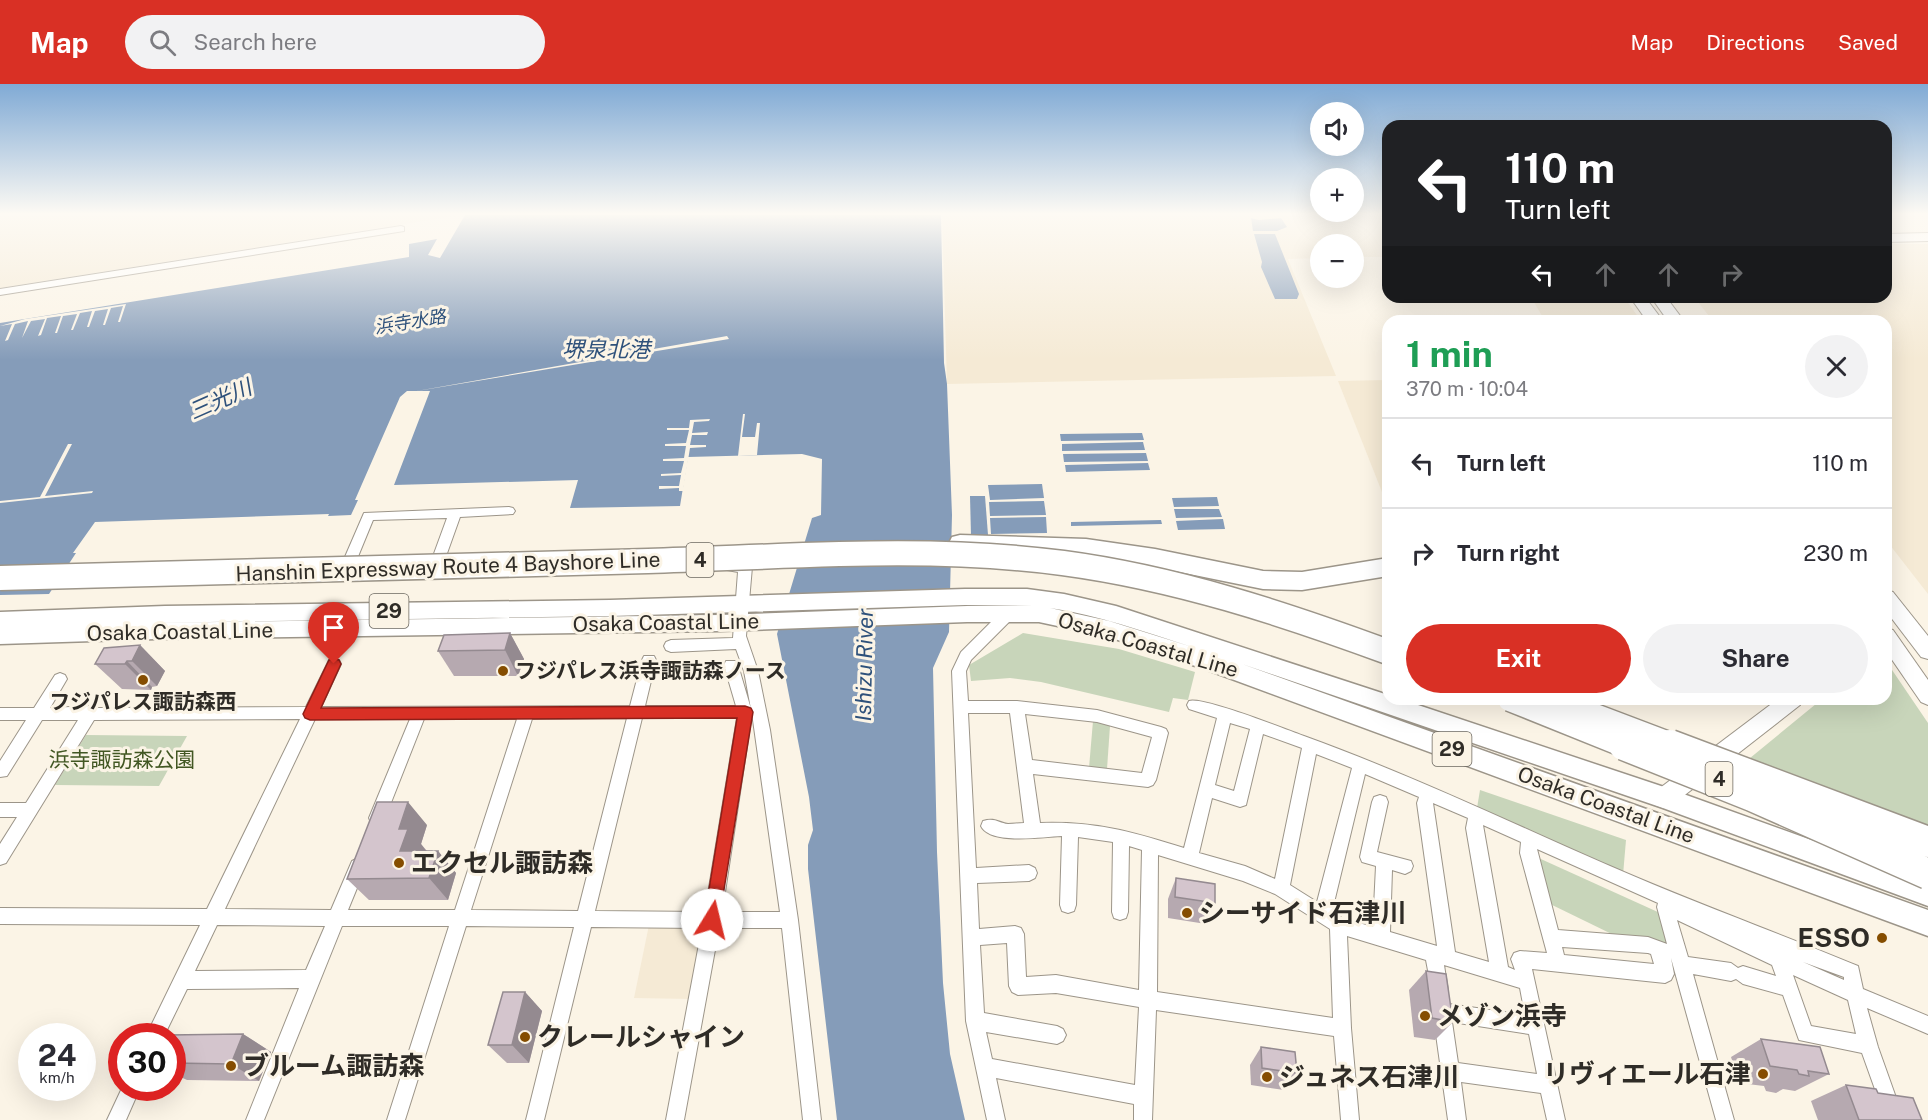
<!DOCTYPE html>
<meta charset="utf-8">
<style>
:root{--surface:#fff;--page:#f2f2f3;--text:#2b2b33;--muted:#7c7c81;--line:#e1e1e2;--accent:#d93025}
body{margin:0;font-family:"Public Sans","Noto Sans JP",sans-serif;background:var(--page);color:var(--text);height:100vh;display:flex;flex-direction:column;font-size:22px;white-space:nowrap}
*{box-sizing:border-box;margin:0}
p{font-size:20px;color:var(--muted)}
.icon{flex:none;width:33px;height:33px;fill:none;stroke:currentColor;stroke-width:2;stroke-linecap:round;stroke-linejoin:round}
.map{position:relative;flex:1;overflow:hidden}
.sheet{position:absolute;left:1382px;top:231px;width:510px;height:390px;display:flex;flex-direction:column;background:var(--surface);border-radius:18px;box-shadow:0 6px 24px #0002}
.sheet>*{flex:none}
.top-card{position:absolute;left:1382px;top:36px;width:510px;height:183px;border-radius:18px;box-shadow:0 6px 24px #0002;background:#202124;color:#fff;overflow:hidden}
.controls{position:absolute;left:1310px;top:18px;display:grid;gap:12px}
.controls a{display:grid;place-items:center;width:54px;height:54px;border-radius:50%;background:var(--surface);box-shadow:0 6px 24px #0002;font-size:30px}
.speed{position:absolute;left:18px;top:939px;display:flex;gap:12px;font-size:30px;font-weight:700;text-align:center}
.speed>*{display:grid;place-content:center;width:78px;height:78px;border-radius:50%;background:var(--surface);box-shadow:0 6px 24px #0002;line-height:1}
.speed small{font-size:15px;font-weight:400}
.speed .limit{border:9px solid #d22;background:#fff;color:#111}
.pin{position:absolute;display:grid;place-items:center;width:51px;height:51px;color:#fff;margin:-62px -26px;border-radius:50% 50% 50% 0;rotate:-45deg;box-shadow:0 0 6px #0007}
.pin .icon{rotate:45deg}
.me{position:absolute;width:66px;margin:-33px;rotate:9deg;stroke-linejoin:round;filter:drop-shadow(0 0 4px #0008)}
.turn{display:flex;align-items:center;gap:21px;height:126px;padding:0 24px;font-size:27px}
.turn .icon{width:78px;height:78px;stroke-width:2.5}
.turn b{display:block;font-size:42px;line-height:51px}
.lanes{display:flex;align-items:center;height:57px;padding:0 24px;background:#0003;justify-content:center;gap:30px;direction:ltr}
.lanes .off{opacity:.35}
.round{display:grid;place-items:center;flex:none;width:63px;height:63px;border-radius:32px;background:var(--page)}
.head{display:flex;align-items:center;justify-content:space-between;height:102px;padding:0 24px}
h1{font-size:36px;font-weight:700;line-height:45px;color:#1e9e55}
.action{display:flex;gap:12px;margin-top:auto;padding:12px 24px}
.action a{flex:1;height:69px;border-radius:36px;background:var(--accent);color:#fff;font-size:24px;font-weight:700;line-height:69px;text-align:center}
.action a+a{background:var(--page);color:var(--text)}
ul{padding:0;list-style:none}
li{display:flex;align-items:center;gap:18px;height:90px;padding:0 24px;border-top:2px solid var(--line)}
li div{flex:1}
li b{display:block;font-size:22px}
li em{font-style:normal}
header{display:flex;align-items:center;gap:36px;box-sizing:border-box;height:84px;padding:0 30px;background:var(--accent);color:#fff}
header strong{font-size:28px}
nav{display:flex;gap:33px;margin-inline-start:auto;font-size:21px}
.search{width:420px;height:54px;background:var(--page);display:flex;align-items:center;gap:15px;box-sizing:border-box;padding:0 21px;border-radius:33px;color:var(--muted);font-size:22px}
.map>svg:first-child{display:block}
</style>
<header>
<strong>Map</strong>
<div class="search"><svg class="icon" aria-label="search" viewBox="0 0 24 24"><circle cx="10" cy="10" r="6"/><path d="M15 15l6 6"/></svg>Search here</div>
<nav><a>Map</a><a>Directions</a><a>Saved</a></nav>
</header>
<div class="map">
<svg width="1928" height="1036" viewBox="0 0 1928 1036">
<rect width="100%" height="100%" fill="#fbf4e6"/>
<g fill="#f5ead5">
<polygon points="0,131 461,131 0,204"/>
<polygon points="942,131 1387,131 1387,173 1353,173 1353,160 1320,160 1320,174 1288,175 1336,292 947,300"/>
<polygon points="1886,160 1928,160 1928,510 1886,456 1886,237 1713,237 1694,213 1886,213"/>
<polygon points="1531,213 1624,213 1641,237 1545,237"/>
<polygon points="1387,296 1388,413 1384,413 1338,297"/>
<polygon points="649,841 700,842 703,846 692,915 634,914"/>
</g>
<g fill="#c8d5ba">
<polygon points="1023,549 1119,565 1195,588 1188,616 1173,614 1169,628 1041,598 1010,594 971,597 969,581"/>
<polygon points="1886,583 1890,583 1928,639 1928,764 1733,688 1822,615 1886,615"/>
<polygon points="1093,637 1110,642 1107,685 1089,684"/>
<polygon points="86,651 187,652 159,702 55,701"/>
<polygon points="1480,706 1626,756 1623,791 1477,724"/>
<polygon points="1532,771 1660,829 1671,867 1624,856 1546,818"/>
</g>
<g fill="#859cb9">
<polygon points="465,131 941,131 944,279 947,300 952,431 949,548 933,584 937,768 943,899 950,970 965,1036 837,1036 808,785 808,761 813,746 809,713 777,550 812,434 821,431 822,375 802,370 688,373 680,422 570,424 578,396 394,401 430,307 407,307 400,313 355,416 358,416 351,431 328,432 329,430 95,438 73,469 76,469 49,510 0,511 0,239 409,173 409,160 437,155 428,171 440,174"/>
<polygon points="1251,134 1259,136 1281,134 1287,143 1277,147 1253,147"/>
<polygon points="1254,150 1275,150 1299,210 1297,215 1275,215 1261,183 1262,178"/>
<polygon points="1142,349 1144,356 1061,357 1060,350"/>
<polygon points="1143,358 1145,366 1062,367 1062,360"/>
<polygon points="1146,369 1148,377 1064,378 1063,370"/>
<polygon points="1148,379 1150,386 1066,388 1065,381"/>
<polygon points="1042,400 1044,414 990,416 988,401"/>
<polygon points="970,412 985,412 988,451 971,451"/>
<polygon points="1217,413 1219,422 1174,423 1172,414"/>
<polygon points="1044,417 1046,431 990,432 989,418"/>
<polygon points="1174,425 1219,425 1222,433 1176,434"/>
<polygon points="1046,433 1047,449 991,450 990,434"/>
<polygon points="1223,435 1225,445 1178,446 1176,437"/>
<polygon points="1161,436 1162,440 1071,442 1071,438"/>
</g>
<g fill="#fbf4e6">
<polygon points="126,220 120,238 118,238 123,222 111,224 105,241 103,241 108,225 95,227 89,243 87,243 92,227 80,229 73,246 71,246 77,230 63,232 57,249 55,249 61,232 47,234 41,251 38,252 45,235 31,237 22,254 28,237 15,240 8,256 5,257 12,240 0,242 25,235"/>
<polygon points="727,252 729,255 411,308"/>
<polygon points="743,330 745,330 742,353 755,353 757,339 760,339 757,371 738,372"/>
<polygon points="710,335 709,337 694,338 692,349 708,348 707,351 692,351 690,361 706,361 706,363 690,364 683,407 679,407 679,404 659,405 659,402 679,402 681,391 661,392 661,390 681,389 684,377 663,377 663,375 684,374 686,362 665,362 665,360 686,359 689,346 667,346 667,344 689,344 690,336"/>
<polygon points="68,360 72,360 45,412 93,407 92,409 0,419 0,417 40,413"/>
</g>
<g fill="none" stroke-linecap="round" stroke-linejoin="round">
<defs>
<g id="street">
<polygon points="401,142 404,143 404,147 0,211 0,205"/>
<polygon points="509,423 513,424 515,427 513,430 460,433 440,489 430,489 428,486 447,434 373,436 350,492 345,494 338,489 364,429"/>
<path d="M732,478h13l7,5 -6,69 12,35 12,59 28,190 23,200h-18l-21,-192h-63l-35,192h-18l36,-192 -111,-1 -47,193h-18l48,-193 -108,-1 -61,194h-18l62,-194h-107l-78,194h-18l53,-132 -112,1 -23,47h-18l54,-111 -200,-1v-16l207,1 93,-190 -206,1 -88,143 -6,2v-21l17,-27h-17v-14h26l52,-83h-36l-35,56 -7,1v-16l26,-41h-26v-12h34l21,-33 5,-2 5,2 2,4 -17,29 41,-2 5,2 210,-1 23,-47h10l2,4 -20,43 309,-1 12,-46 2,-4h10l2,4 -11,46h91l-12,-41 2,-4h10l2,4 13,44 -7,-38 -8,-22 -65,3 -5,-2 -2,-4 2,-4 5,-2 62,-2 5,-66 -11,-2 -2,-3zM752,629l28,199h-58zM627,634l-49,193 -107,-1 61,-191zM642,634h95l-32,194 -110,-1zM315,635h95l-41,99 2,5 6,2 6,-2 2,-5 39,-99h93l-62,191h-107l18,-44 -2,-5 -6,-3 -6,3 -21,49 -106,-1zM217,841l108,1 -19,44 -111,1z"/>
<path d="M1009,524l5,1 2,4 -2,4 -43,43 -5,11 2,30h49l80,9 64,17 5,2 2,4 -12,47 -3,5 -5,2 -115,-13 7,49c55,-2 93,9 144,25l33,-130 -28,-9 -2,-4 2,-4c13,-5 96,28 115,35 105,38 203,85 306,130 82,36 166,66 248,100l5,23 65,27v18l-61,-26 11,39 26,73h-18l-24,-67 -63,-13 -16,-45 -40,-11 -7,-5 -5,2 -38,-7 41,146h-18l-45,-162 3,16 -3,6 -6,3 -133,-14 33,151h-18l-6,-27 -80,-11 5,38h-18l-15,-107 3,-7 6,-3 83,12 -5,-27 -76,-23 4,26 -3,6 -6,3 -6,-3 -7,-37 -79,-24 4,92 8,92h-18l-7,-84 -178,-26 -4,110h-18v-16l-138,-26 9,42h-18l-21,-99 -14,-350 9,-19 43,-43zM968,629h42l14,110c-5,0 -11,1 -16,1 -9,-1 -13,-7 -25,-3l-2,5c9,19 61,11 81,10l-2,69 2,6 6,2 6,-2 2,-6 2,-68 35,5 -1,70 2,6 6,2 6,-2 2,-6 1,-66 13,4 -3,140 -83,-15 -30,2 -2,-43 -3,-6 -6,-2 -36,3 -2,-46 52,-2 6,-3 2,-5 -2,-5 -6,-3 -53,3zM1025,630l72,8 55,15 -10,36 -110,-13zM1230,639l20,6 -16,62 -19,-6zM1263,650l39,14 -27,131 -30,-13 -46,-13 13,-55 28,9 6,-2zM1316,670l36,14 -35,134 -27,-17zM1365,690l54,23 -2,6 20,143 -47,-14 2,-62 13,4 6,-3 2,-5 -2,-5 -34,-9 11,-50 -2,-5 -6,-2 -6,2 -2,5 -12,55 2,5 14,4 -3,61 -31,-9 -10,-7zM1433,719l35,15 -2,10 23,134 -34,-10zM1483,741l38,17 -1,11 27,100 -27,-2 -6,2 -3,6 4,11 -7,-3zM1537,765l121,54 -1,4 10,37 -19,-7 -90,-7zM1158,771l85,26 32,13 55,35 3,89 -176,-26zM1677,836l95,45 4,11 -33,-10 -5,2 -7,-5 -43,-6zM1007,859l2,43 3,6 6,3 38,-2 83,14 -4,78 -143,-26 -6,-27 71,12 6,-3 3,-6 -3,-6 -6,-3 -73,-13 -4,-68zM1562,863l86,6 3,1 3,10 -90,-9zM1803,878l41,15v3zM1793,891l55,25 8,34 -45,-8zM1452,938l77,12 8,40 -79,-11z"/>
<polygon points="122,1004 140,1004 126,1036 107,1036"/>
</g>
<g id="secondary">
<polygon points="1928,149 1928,157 1886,158 1886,150"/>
<polygon points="1630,213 1645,213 1663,237 1647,237"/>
<polygon points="1651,213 1666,213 1684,237 1668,237"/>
<polygon points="1886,506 1893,508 1928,552 1928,575 1921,573 1886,527"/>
<polygon points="1886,544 1893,546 1928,596 1928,621 1921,618 1886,567"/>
<polygon points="1778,615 1803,615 1800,621 1672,721 1664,724 1656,721 1653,714 1656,707"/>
</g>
<path id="primary" d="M965,505h62l37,5 52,12 272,89v4h12l264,88 264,95v24l-265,-98 -421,-144 686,246v26l-718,-265 -101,-34 -70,-15h-72l-247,9 -564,8 -156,5v-32l165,-6 445,-6zM965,521l68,1h-66l-247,9 -575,8 465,-7zM1050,524c49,7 95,24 142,39l-83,-26z"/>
<polygon id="highway" points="960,451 1086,455 1155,465 1263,487 1302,488 1388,474 1388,492 1302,506 1263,505 1155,483 1086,471 960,467 952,465 949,459 952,453"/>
</defs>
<use href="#street" stroke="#9c9589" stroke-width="2"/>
<use href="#secondary" stroke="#9c9589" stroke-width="2"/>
<use href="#primary" stroke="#9c9589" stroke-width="3"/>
<use href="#highway" stroke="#9c9589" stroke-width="3"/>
<use href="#street" fill="#fff" fill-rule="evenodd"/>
<use href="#secondary" fill="#fff" fill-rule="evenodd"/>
<use href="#primary" fill="#fff" fill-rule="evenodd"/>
<use href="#highway" fill="#fff" fill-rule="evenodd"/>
<defs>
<g id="highway-bridge-far1">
<path d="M0,494c216,-6 432,-11 648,-17 137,-4 278,-16 415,2 112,15 219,50 325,89"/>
<polyline points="1510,615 1627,662"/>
<polyline points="1550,615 1674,662"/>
</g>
<g id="highway-bridge">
<polyline points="1624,661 1752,712 1928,790"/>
<polyline points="1670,661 1928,758"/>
</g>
</defs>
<use href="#highway-bridge-far1" stroke="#9c9589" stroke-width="27" stroke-linecap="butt"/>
<use href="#highway-bridge" stroke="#9c9589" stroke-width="33" stroke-linecap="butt"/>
<use href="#highway-bridge-far1" stroke="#fff" stroke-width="24"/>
<use href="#highway-bridge" stroke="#fff" stroke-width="30"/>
</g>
<g fill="#b6a9b0">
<polygon points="510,549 524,575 518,592 454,592 438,567"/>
<polygon points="140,561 165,587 157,602 152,603 151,606 122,605 95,580"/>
<polygon points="427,741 421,760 427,767 438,767 456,789 448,816 369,816 347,795"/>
<polygon points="1176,794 1215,819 1206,840 1168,834 1168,815"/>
<polygon points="1426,887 1453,938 1435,956 1414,953 1409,906"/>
<polygon points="525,908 542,927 529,979 507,979 488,961"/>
<polygon points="243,950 271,968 259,997 187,996 172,989 172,952"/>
<polygon points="1761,955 1829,990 1795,1007 1783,1005 1776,1009 1766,1007 1764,1002 1739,999 1731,973"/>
<polygon points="1261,963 1297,989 1284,1006 1251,1001 1250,981"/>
<polygon points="1846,1001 1878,1009 1922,1036 1818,1036 1811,1017"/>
</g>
<g fill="#948a90">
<polygon points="510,549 524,575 518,592 505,566"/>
<polygon points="140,561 165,587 157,602 132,577"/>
<polygon points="127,577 152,603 151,606 125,580"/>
<polygon points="408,718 427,741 421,760 427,768 400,767 399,745"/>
<polygon points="438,767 456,789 448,816 429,794"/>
<polygon points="525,908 542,927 529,979 512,961"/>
<polygon points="243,950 271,968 259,997 231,980"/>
</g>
<g fill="#d4c5cd" stroke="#948a90" stroke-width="1.5">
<polygon points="510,549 505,566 438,567 444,551"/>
<polygon points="140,561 132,577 127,577 125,580 95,580 104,564"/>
<polygon points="377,718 408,718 399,745 408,745 400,767 438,767 429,794 347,795"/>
<polygon points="1176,794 1215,800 1215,819 1175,813"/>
<polygon points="1426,887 1446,890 1453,938 1432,934"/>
<polygon points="503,908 525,908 512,961 488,961"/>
<polygon points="243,950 231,980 172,979 172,952 167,952 168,951"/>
<polygon points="1761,955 1820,963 1829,990 1808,987 1809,992 1799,990 1797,986 1770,982"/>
<polygon points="1261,963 1295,968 1297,989 1262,984"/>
<polygon points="1846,1001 1876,1005 1878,1009 1913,1014 1922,1036 1859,1036"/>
</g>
<linearGradient id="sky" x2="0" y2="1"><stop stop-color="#80aad5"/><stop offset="0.47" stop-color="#fdfaf4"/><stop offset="1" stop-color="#fdfaf4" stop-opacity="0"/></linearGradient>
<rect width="1928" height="276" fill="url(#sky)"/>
<polygon fill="#d93025" stroke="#8d1f18" stroke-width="1.5" points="334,575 339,576 341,580 321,624 745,622 751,624 753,628 718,842 712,844 706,842 704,836 737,634 310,636 305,634 303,630 327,580 329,576"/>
<g fill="#854d00" stroke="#fbf4e6" stroke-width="2">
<circle cx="503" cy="587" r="6"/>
<circle cx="143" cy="596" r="6"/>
<circle cx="399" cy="779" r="6"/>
<circle cx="1187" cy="829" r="6"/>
<circle cx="1882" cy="854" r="6"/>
<circle cx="1425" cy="932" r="6"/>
<circle cx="525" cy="953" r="6"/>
<circle cx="231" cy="982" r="6"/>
<circle cx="1763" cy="990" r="6"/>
<circle cx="1267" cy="993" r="6"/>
</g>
<g text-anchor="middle" stroke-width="6" stroke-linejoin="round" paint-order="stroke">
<g font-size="18" font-style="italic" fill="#2e517b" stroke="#fbf4e6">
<text transform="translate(410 238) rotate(-9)" y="6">浜寺水路</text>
</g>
<g fill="#fbf4e6" stroke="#6c6860" stroke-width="1.5">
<rect x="686.5" y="459" width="27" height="34" rx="4.5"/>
<rect x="369.5" y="510" width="39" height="34" rx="4.5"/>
<rect x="1432.5" y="648" width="39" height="34" rx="4.5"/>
<rect x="1705.5" y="678" width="27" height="34" rx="4.5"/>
</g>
<g font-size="20" font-weight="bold" fill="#2f2c27">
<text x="700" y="483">4</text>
<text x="389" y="534">29</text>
<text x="1452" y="672">29</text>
<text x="1719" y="702">4</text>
</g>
<g font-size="21" fill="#2f2c27" stroke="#fbf4e6">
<text transform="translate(448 483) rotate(-2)" y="7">Hanshin Expressway Route 4 Bayshore Line</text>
<text transform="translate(666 539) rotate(-1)" y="7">Osaka Coastal Line</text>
<text transform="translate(180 548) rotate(-1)" y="7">Osaka Coastal Line</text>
<text transform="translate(1148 561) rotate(16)" y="7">Osaka Coastal Line</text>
<text transform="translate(1606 721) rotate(20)" y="7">Osaka Coastal Line</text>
</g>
<g font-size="21" font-weight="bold" fill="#2f2c27" stroke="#fbf4e6" text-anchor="start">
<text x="515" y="594">フジパレス浜寺諏訪森ノース</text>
<text x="143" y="625" text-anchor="middle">フジパレス諏訪森西</text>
</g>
<g font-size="21" fill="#425723" stroke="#fbf4e6">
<text x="122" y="683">浜寺諏訪森公園</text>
</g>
<g font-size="22" font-style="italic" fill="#2e517b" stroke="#fbf4e6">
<text x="606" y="273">堺泉北港</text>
<text transform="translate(220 315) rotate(-24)" y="8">三光川</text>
<text transform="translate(864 581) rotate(-89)" y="8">Ishizu River</text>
</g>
<g font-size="26" font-weight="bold" fill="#2f2c27" stroke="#fbf4e6" text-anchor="start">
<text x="411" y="788">エクセル諏訪森</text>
<text x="1199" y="838">シーサイド石津川</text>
<text x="1870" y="863" text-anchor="end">ESSO</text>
<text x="1437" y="941">メゾン浜寺</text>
<text x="537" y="962">クレールシャイン</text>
<text x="243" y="991">ブルーム諏訪森</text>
<text x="1751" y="999" text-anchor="end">リヴィエール石津</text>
<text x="1279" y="1002">ジュネス石津川</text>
</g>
</g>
</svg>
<div class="controls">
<a><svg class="icon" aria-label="sound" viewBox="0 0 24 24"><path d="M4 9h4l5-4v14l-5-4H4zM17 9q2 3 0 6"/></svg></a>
<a>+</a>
<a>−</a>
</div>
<div class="speed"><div>24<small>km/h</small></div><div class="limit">30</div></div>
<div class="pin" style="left:334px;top:580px;background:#d93025"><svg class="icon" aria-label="arrive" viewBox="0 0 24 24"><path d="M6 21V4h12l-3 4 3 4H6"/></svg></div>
<svg class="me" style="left:712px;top:836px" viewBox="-20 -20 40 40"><circle r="19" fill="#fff"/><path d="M0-13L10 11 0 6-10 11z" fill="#d93025"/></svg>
<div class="top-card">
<div class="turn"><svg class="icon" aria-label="left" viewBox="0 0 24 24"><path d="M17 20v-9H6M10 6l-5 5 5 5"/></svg><div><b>110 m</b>Turn left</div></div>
<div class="lanes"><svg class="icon" aria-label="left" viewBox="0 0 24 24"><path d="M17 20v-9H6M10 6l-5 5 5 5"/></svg><svg class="icon off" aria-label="ahead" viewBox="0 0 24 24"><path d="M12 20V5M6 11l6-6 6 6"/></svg><svg class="icon off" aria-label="ahead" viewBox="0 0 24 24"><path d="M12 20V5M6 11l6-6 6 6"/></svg><svg class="icon off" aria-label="right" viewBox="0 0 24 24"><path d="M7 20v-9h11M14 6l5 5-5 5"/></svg></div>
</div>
<section class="sheet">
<div class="head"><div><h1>1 min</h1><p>370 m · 10:04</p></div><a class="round"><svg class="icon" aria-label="close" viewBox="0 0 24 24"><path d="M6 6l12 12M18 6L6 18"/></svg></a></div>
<ul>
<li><svg class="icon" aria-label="left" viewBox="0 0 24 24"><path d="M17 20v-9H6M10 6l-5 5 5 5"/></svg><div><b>Turn left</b></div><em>110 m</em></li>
<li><svg class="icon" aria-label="right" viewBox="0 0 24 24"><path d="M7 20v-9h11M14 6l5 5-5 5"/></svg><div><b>Turn right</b></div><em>230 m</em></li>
</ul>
<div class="action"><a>Exit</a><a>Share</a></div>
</section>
</div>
